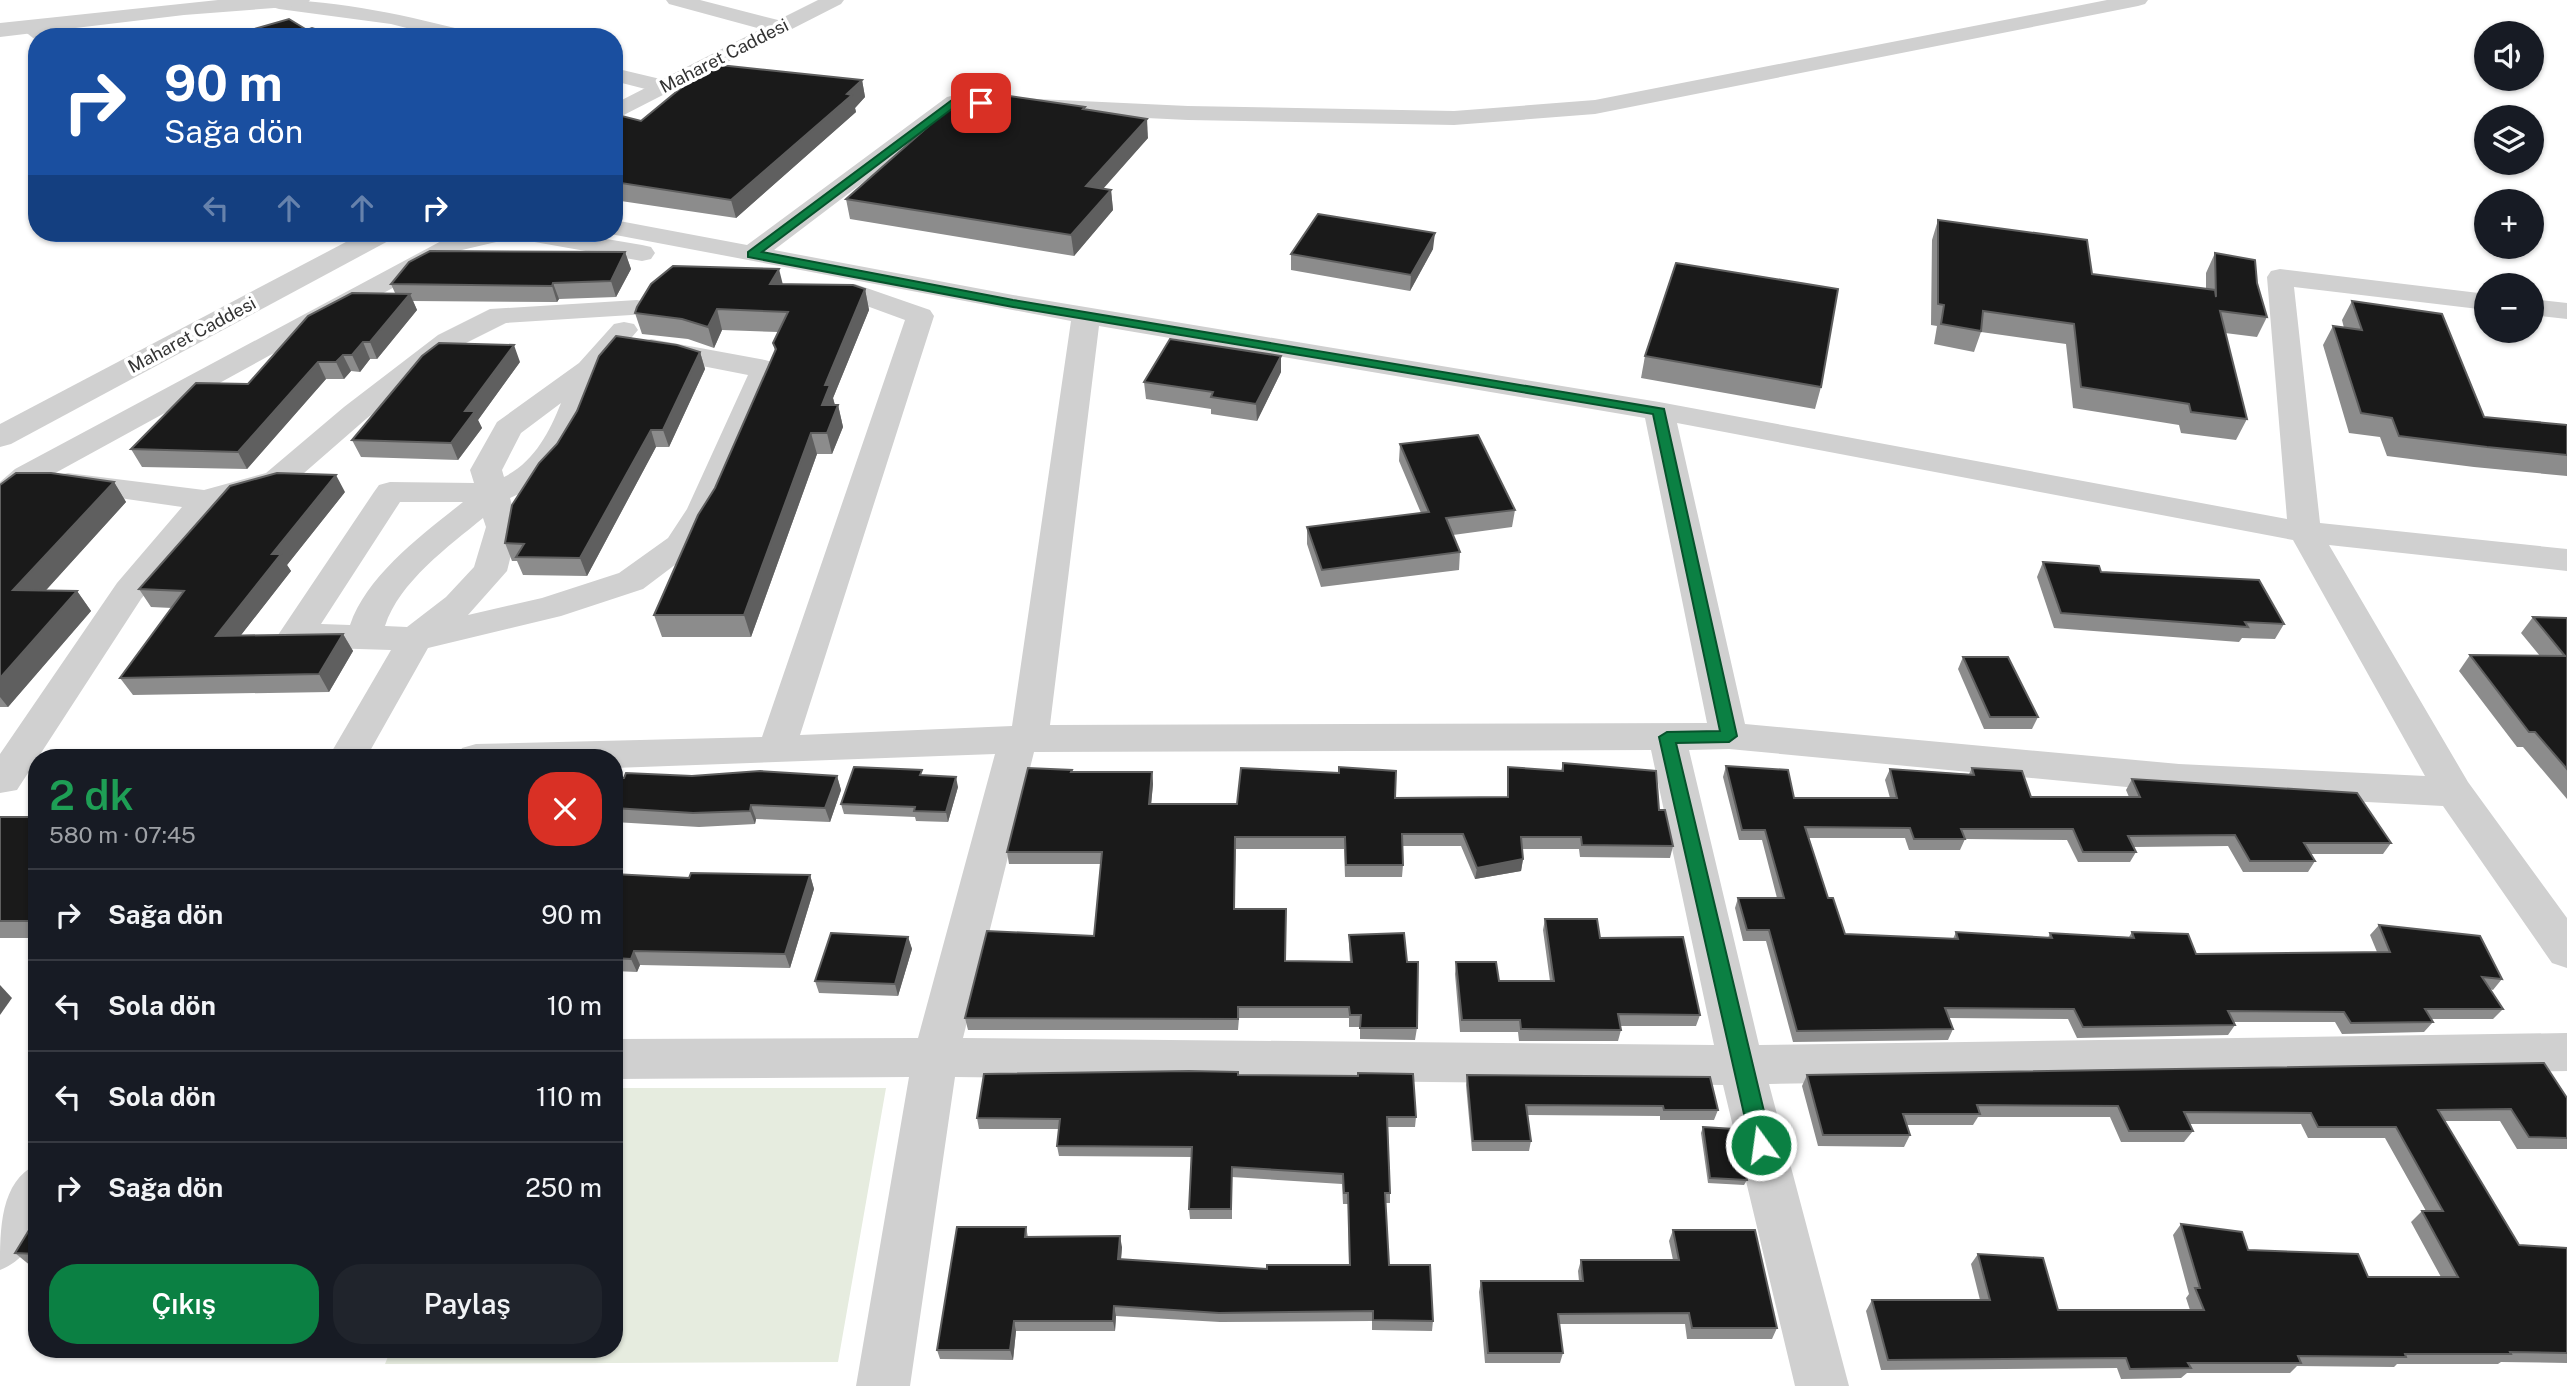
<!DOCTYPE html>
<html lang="tr">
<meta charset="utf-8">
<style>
:root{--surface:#171b24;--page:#20242c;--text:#f1f3f6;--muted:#9ea1a6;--line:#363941;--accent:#0b8043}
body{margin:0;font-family:"Public Sans",sans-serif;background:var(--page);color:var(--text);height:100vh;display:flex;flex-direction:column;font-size:26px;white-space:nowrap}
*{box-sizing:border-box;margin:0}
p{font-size:23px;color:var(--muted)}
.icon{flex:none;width:38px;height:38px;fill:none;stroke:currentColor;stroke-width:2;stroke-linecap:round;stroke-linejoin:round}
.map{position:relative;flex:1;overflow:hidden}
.drawer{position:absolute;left:28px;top:749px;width:595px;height:609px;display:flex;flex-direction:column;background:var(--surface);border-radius:28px;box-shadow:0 2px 5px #0004}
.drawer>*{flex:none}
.hud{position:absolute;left:28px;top:28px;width:595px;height:214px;border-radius:28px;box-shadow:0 2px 5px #0004;background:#1a4fa0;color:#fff;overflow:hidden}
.buttons{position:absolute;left:2474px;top:21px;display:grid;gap:14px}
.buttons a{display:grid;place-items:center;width:70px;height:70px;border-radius:50%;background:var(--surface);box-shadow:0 2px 5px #0004;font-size:35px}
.pin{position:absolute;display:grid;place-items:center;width:60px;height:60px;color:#fff;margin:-30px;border-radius:14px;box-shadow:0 4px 10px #0006}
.me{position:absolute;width:77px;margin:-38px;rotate:346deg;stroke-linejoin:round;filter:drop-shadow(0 0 5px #0008)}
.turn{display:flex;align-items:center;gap:24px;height:147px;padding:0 21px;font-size:32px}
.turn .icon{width:91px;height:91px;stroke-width:2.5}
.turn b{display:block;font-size:49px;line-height:60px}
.lanes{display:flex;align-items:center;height:66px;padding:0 21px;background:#0003;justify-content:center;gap:35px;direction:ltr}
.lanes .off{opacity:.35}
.round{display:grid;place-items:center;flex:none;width:74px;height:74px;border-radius:28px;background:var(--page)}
.headline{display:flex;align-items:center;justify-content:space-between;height:119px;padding:0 21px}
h1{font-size:42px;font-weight:600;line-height:52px;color:#1e9e55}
.action{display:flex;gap:14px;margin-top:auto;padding:14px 21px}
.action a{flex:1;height:80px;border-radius:28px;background:var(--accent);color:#fff;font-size:28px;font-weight:600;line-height:80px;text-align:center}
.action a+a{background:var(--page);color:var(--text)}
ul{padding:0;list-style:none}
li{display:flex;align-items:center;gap:21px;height:91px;padding:0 21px;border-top:2px solid var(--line)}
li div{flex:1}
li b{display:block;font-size:26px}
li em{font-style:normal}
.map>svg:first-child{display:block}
</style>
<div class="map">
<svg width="2567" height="1386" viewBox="0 0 2567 1386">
<rect width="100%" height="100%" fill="#fff"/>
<polygon fill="#e6ecdf" points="614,1088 886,1088 838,1362 385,1364 391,1349 614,1349"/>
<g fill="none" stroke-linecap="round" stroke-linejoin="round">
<g fill="#d0d0d0" fill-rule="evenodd">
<path d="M271,0c70,0 137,16 204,33l3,4h-36l-51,-13 -112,-15 -7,-2 -3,-4z"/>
<path d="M2107,0h41l-3,4 -7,2 -543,108 -141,11 -266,-5 -228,-11 -186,141 239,45 646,107 628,117 -20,-242 4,-6 9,-2 207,25v16l-193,-23 26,236 247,26v22l-238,-26 139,237 99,136v50l-15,-5 -109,-157 -264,-14 -450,-43 -40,1 70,295 808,-12v38l-798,13 80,302h-54l-72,-301 -768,-8 -45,309h-54l53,-309 -295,2v-40l304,-1 77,-284 -381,14v-10h-157l5,-10 14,-4 286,-7 143,-417 -60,-22 -4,-6 4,-6 10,-2 75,26 4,6 -134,419 212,-9 59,-405 -466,-88h9v-13l133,25 200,-148 8,-2 233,11 266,5 141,-11zM1099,326l546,92 62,305 -657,2zM1677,423l616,117 132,236 -246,-12 -434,-40zM1651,750l63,295 -751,-7 71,-286z"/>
<polygon points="29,21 36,23 55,37 37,37 37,41 19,27 22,23"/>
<polygon points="614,68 673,82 676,87 673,92 665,94 614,81"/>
<polygon points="470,233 571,233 642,245 651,247 655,253 651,259 642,261 529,241 520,238 516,233 513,238 462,250 37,483 11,506 0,509 0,482 15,469 445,239"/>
<polygon points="2532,299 2567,303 2567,319 2532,315"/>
<polygon points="637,300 647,302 651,308 647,314 506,323 458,347 366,419 288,487 216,507 141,599 17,790 0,793 0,754 117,583 182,507 57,489 52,482 57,475 68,473 204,490 266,473 344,407 438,335 490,309"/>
<path d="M624,322l10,2 4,6 -35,41 -22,56 -20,33 -25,26 -26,12 8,29 -11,44 -39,44 74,-17 77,-25 49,-35 19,-29 61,-134 -107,-21 -4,-6 4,-6 10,-3 114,21 10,3 4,6 -60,140 -27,43 -49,37 -82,27 -133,32 -62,110h-38l63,-108 -95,-3 -12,-4 -6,-8 96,-143 5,-7 11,-3 84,1 -4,-13 27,-48 82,-59 35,-39zM561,403c-12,30 -27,59 -57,74l-2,-7 19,-37zM400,502h63c-40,32 -96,73 -113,123l-29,-1zM483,518l3,9 -12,40 -28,30 -39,30 -22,-1c14,-44 64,-80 98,-108z"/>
<path d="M37,1164c0,41 10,87 -37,106 0,-42 0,-88 37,-106z"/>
</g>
<g fill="#d0d0d0" fill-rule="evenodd">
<polygon points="218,0 310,0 307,4 300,6 184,15 0,37 0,23"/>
<polygon points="666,0 700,0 778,20 818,0 844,0 841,4 614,120 614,104 761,29 669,4"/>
<polygon points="363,233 396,233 392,239 11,444 0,447 0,424"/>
</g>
</g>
<g fill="#8c8c8c">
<polygon points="254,29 307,30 339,37 261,37 256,34"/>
<polygon points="862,80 865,97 855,108 856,112 736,218 614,200 614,114 641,121"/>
<polygon points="1085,109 1148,138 1103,188 1111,190 1113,210 1074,256 850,219 846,199"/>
<polygon points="1938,220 2092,274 2206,289 2206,273 2215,253 2257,283 2267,317 2257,337 2225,333 2247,419 2236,440 2181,433 2179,425 2073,408 2066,344 1981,332 1974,352 1934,344 1937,326 1931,325 1932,240"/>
<polygon points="1433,249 1410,291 1291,270 1291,254"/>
<polygon points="625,252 631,269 616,297 559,299 557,302 413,301 417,310 377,359 370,359 360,372 351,371 344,379 326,379 247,469 142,467 131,449 248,384 395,293 391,284"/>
<polygon points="782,284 865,289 869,310 833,398 835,405 838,405 843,427 832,454 817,454 751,637 662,637 654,615 715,488 775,351 773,343 778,332 722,330 714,348 688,339 642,334 635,313"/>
<polygon points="2352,301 2484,417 2567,425 2567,476 2474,467 2387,456 2380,437 2349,433 2323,345 2333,326 2344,328 2342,320"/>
<polygon points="700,352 705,369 669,447 656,447 587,576 523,575 517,561 512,561 505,543 557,444"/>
<polygon points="1645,356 1821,387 1815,409 1641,378"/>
<polygon points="520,362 478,420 482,428 458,460 361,457 352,440"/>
<polygon points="1281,372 1257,421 1211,414 1211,409 1146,399 1144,382"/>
<polygon points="1400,444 1515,510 1512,527 1453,535 1460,552 1459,570 1321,587 1307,544 1307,527 1421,513 1399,461"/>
<polygon points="114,482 126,502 46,590 77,591 91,611 8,707 0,707 0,485"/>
<polygon points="345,492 287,565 291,571 241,635 343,634 353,651 329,692 133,695 120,678 172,608 151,607 139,589"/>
<polygon points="2043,562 2284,624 2275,639 2242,638 2239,642 2054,628 2037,577"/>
<polygon points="2533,617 2567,618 2567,799 2523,747 2517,747 2459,671 2470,655 2540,656 2521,633"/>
<polygon points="1963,657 2038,717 2032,729 1984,729 1958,669"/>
<polygon points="1563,763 1659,810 1673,846 1670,858 1580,857 1579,849 1522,849 1523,859 1521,871 1475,879 1461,846 1402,846 1403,865 1402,877 1345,877 1344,849 1236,849 1234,909 1285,961 1350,962 1349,947 1349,935 1417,1028 1415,1040 1360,1039 1360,1027 1349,1027 1349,1018 1239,1018 1238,1030 968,1030 965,1018 1094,936 1101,864 1009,864 1007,852 1072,770 1072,772 1152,772 1153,784 1151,804 1237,804 1395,798 1507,797 1507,779 1508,767 1561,771"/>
<polygon points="1726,766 1794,798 1890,798 1885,780 1890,769 1969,774 1972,768 2031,797 2129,797 2126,790 2132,779 2391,843 2383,854 2311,854 2315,861 2308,872 2243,872 2228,846 2134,847 2136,852 2130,862 2078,862 2067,840 1965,839 1960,850 1909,850 1905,838 1809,838 1828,898 1845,934 1953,939 1956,932 2048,938 2050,933 2129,937 2132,932 2196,954 2377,952 2370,935 2379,925 2502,979 2493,990 2490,989 2503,1009 2493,1019 2432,1019 2433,1022 2424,1032 2342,1034 2335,1022 2234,1022 2235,1025 2228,1035 2077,1038 2068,1019 1949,1018 1953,1029 1948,1040 1793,1042 1766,941 1743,941 1735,908 1738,898 1777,898 1762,840 1739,840 1723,777"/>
<polygon points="923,775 958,787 948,822 916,821 915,817 844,814 841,804"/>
<polygon points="692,776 837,776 841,790 830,822 756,819 755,824 699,827 614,822 614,778"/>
<rect x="0" y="817" width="37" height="121"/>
<polygon points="614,874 689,878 810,875 814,889 790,968 640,965 637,972 614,971"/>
<polygon points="1545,919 1600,938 1700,1015 1696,1026 1620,1026 1621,1030 1618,1041 1519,1041 1518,1032 1460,1032 1455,974 1456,962 1499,981 1550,981 1543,930"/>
<polygon points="908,937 912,949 898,996 819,993 815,981"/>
<polygon points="1238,1075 1416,1117 1415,1127 1388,1127 1390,1193 1390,1203 1385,1203 1389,1265 1433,1321 1432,1331 1372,1330 1372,1321 1220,1322 1116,1316 1115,1331 1016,1331 1013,1360 940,1359 937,1350 1026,1227 1028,1237 1122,1247 1121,1260 1267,1269 1349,1265 1348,1204 1343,1204 1342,1184 1232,1177 1232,1219 1190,1219 1189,1209 1192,1157 1059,1156 1057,1146 1059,1129 979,1129 977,1118"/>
<polygon points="1467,1075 1718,1110 1714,1120 1660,1120 1660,1116 1528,1115 1531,1141 1529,1151 1472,1151 1466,1085"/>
<polygon points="1807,1075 2567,1098 2567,1149 2517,1149 2500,1121 2444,1121 2519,1245 2567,1248 2567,1363 2501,1362 2498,1364 2397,1364 2394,1367 2297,1366 2290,1373 2187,1373 2181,1378 2121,1379 2117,1368 1881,1370 1866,1311 1872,1300 1980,1300 1971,1264 1978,1254 2058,1310 2190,1310 2186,1298 2189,1294 2173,1235 2181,1224 2248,1250 2368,1277 2441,1277 2411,1222 2422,1211 2426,1211 2385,1138 2308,1138 2301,1124 2189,1124 2193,1131 2184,1142 2121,1142 2110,1117 1978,1117 1973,1125 1907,1125 1910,1135 1904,1147 1818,1146 1802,1086"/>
<polygon points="1703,1127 1747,1180 1744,1185 1708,1183 1701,1133"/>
<polygon points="37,1217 37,1271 15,1253"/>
<polygon points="1673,1230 1777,1328 1772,1339 1687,1339 1685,1324 1559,1324 1563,1353 1560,1363 1485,1363 1479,1292 1481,1281 1579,1281 1578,1271 1581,1260 1673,1260 1669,1241"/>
</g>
<g fill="#5f5f5f">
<polygon points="862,80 865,97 855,108 856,112 736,218 731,200"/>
<polygon points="1147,119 1148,138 1088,206 1086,186"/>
<polygon points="1111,190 1113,210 1074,256 1071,235"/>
<polygon points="1435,233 1433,249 1410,291 1411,275"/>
<polygon points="625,252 631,269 616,297 611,281"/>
<polygon points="779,269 784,289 770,284"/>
<polygon points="553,283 559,299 557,302 552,286"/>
<polygon points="865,289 869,310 833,398 835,406 822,405 825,385"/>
<polygon points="410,294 417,310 377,359 370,342"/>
<polygon points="717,309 722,330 714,348 708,327"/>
<polygon points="363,342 370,359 360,372 352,355"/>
<polygon points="514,345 520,362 478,420 482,428 458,460 451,443 465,411"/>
<polygon points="700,352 705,369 669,447 663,430"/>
<polygon points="343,355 351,371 344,379 336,362"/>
<polygon points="1281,356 1281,372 1257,421 1256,404"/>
<polygon points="318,362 326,379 247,469 238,452"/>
<polygon points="838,405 843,427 832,454 827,433"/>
<polygon points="651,430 656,447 587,576 580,558"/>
<polygon points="811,433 817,454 751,637 744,615"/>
<polygon points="336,475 345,492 287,565 291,571 227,653 216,636 272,554"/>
<polygon points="114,482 126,502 28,610 13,590"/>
<polygon points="77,591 91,611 8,707 0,697 0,678"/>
<polygon points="343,634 353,651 329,692 319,674"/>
<polygon points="1152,772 1153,784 1150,816 1149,804"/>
<polygon points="837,776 841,790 830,822 825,808"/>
<polygon points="956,777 958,787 948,822 946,812"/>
<polygon points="751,805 756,819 755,824 750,811"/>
<polygon points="1523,859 1521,871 1475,879 1477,868"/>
<polygon points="810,875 814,889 790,968 785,954"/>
<polygon points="37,912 37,928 31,921"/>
<polygon points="908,937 912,949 898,996 895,984"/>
<polygon points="634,951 640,965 637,972 631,959"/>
<polygon points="0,985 12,998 0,1015"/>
<polygon points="1120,1236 1122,1247 1120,1270 1118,1259"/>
<polygon points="1114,1306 1116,1316 1115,1331 1113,1321"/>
<polygon points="1014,1321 1016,1331 1013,1360 1010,1350"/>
</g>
<g fill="#1a1a1a" stroke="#5f5f5f" stroke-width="2">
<polygon points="289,19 307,30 312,28 339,37 267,37 254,29"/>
<polygon points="710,64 862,80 847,94 852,95 731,200 614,182 614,114 641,121"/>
<polygon points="966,93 995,94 1085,107 1083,109 1147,119 1086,186 1111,190 1071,235 846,199"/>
<polygon points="1318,214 1435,233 1411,275 1291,254"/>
<polygon points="1938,220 2087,240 2092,274 2215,290 2216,297 2215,253 2255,260 2257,283 2267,317 2220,311 2247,419 2191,412 2189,404 2081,387 2074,324 1983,311 1981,331 1941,324 1944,305 1938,304"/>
<polygon points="430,251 625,252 611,281 553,283 552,286 391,284 409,262"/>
<polygon points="1676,263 1838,289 1821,387 1645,356"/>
<polygon points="673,266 779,269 770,284 853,285 865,289 825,385 830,385 822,405 838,405 827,433 811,433 744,615 654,615 698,515 715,488 776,349 773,343 788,312 717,309 708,327 682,319 635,313 637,307 651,284"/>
<polygon points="352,293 410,294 370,342 363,342 352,355 343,355 336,362 318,362 238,452 131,449 196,383 248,384 308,316"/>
<polygon points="2352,301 2442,314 2484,417 2567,425 2567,455 2487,447 2399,436 2392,418 2361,413 2333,326 2362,330"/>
<polygon points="616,336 677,345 700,352 663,430 651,430 580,558 516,557 524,544 505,543 512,505 539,463 557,444 577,411 599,356"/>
<polygon points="1170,339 1281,356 1256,404 1211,397 1213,392 1144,382"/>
<polygon points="439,343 514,345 465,411 475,411 451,443 352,440 422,356"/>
<polygon points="1478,435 1515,510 1446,518 1460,552 1322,570 1307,527 1429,512 1400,444"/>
<polygon points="16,473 51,473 114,482 13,590 77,591 0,678 0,485"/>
<polygon points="277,473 336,475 272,554 281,554 216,636 343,634 319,674 120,678 184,591 139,589 230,486"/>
<polygon points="2043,562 2099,566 2101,572 2259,580 2284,624 2245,622 2248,627 2061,613"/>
<polygon points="2533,617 2567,618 2567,769 2535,732 2529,732 2470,655 2565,656"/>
<polygon points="1963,657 2008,657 2038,717 1990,717"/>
<polygon points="1563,763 1656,771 1659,810 1665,810 1673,846 1582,845 1581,837 1521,837 1523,859 1477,868 1463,834 1402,834 1403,865 1346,865 1345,837 1235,837 1234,909 1286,909 1285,961 1352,962 1349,935 1404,933 1407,962 1418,962 1417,1028 1360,1028 1361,1015 1350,1015 1349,1007 1238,1007 1238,1019 965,1018 987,931 1094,936 1102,852 1007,852 1028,768 1072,770 1071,772 1152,772 1149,804 1237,804 1241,768 1339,773 1339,767 1396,771 1395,798 1508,797 1508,767 1563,771"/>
<polygon points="1726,766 1788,770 1794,798 1897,798 1890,769 1974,775 1972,768 2022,771 2031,797 2140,797 2132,779 2357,793 2391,843 2304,843 2315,861 2250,861 2235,835 2128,836 2136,852 2083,852 2073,829 1961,829 1965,839 1914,839 1910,828 1805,827 1828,898 1833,898 1845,934 1958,939 1956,932 2052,938 2050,933 2134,938 2132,932 2188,934 2196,954 2390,952 2379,925 2480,936 2502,979 2482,977 2503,1009 2425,1009 2433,1022 2351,1023 2344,1012 2228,1011 2235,1025 2083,1027 2074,1009 1945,1008 1953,1029 1797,1031 1769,930 1747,930 1738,898 1784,898 1765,830 1742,830"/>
<polygon points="854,767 922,770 920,775 956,777 946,812 914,811 915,807 841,804"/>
<polygon points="760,771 837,776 825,808 751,805 750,811 693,813 614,808 614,778 624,778 626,773 692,776"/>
<polygon points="0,817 37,817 37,912 31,921 0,921"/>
<polygon points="691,873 810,875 785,954 634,951 631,959 614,958 614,874 689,878"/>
<polygon points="1545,919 1597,919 1600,938 1683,937 1700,1015 1618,1014 1621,1030 1521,1029 1520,1020 1462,1020 1456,962 1496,962 1499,981 1554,981"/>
<polygon points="831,933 908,937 895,984 815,981"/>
<polygon points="2544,1063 2567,1098 2567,1138 2529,1137 2511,1109 2438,1110 2519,1245 2567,1248 2567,1353 2510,1352 2511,1354 2405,1354 2406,1357 2298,1356 2301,1363 2188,1363 2191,1368 2130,1369 2126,1358 1888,1360 1872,1300 1990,1300 1978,1254 2043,1258 2058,1310 2204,1310 2195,1288 2200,1288 2181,1224 2242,1232 2248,1250 2358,1254 2368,1277 2458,1277 2422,1211 2443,1211 2396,1127 2318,1127 2311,1113 2184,1112 2193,1131 2129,1131 2118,1106 1977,1105 1980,1114 1903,1114 1910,1135 1823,1135 1807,1075"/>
<polygon points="1189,1071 1238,1072 1238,1075 1358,1076 1358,1073 1413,1074 1416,1117 1387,1117 1390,1193 1385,1193 1389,1265 1430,1265 1433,1321 1373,1320 1373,1311 1219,1313 1114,1306 1113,1321 1014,1321 1010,1350 937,1350 957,1227 1026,1227 1025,1237 1120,1236 1118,1259 1267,1269 1267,1265 1350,1265 1348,1193 1344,1193 1343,1174 1232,1167 1231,1209 1189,1209 1192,1147 1057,1146 1060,1119 977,1118 984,1074"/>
<polygon points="1467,1075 1710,1077 1718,1110 1664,1110 1663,1106 1526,1105 1531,1141 1473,1141"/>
<polygon points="1703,1127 1734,1129 1747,1180 1710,1178"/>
<polygon points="37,1217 37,1254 15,1253"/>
<polygon points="1673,1230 1755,1230 1777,1328 1692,1328 1689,1313 1558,1314 1563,1353 1488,1353 1481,1281 1583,1281 1581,1260 1679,1260"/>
</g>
<polygon fill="#0b8043" stroke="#07532c" stroke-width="2" points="952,100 981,100 986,103 981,106 957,105 762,252 1013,300 1664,409 1737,736 1729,742 1676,743 1772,1145 1769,1152 1761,1155 1754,1152 1751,1145 1659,737 1667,732 1720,731 1653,414 1013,307 748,257 748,252"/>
<g text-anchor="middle" stroke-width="7" stroke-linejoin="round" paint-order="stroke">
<g font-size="18" fill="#333" stroke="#fff">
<text transform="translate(724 56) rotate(-27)" y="6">Maharet Caddesi</text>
<text transform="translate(192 335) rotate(-28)" y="6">Maharet Caddesi</text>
</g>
</g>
</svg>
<div class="buttons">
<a><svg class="icon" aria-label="sound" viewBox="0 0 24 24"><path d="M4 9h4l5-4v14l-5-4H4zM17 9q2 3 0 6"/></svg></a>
<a><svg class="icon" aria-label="layers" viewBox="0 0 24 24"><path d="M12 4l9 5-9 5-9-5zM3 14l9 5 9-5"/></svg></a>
<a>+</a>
<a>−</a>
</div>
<div class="pin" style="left:981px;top:103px;background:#d93025"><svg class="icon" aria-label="arrive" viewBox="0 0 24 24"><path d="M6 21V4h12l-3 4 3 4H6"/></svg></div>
<svg class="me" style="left:1761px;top:1145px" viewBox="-20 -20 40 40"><circle r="17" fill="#0b8043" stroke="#fff" stroke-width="3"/><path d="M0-11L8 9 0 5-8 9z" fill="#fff"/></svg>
<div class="hud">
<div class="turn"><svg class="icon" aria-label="right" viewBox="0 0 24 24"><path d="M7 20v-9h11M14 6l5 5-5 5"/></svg><div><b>90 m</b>Sağa dön</div></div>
<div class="lanes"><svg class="icon off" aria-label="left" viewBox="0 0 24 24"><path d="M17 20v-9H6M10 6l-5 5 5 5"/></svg><svg class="icon off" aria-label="ahead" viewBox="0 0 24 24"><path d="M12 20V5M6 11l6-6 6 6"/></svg><svg class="icon off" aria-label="ahead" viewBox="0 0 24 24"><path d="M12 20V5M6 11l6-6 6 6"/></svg><svg class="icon" aria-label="right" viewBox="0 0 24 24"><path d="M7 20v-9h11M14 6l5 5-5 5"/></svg></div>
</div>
<section class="drawer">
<div class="headline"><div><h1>2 dk</h1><p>580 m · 07:45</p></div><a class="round" style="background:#d93025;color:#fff"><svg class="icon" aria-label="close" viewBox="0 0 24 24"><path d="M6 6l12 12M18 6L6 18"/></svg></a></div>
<ul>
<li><svg class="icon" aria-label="right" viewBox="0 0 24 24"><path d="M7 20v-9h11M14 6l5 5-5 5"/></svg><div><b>Sağa dön</b></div><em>90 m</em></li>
<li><svg class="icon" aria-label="left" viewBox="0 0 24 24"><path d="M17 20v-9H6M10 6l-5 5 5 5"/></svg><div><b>Sola dön</b></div><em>10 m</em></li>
<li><svg class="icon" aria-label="left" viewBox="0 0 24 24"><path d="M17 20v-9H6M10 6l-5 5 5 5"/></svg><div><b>Sola dön</b></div><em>110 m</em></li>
<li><svg class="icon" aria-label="right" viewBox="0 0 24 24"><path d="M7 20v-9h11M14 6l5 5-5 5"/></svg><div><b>Sağa dön</b></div><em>250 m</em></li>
</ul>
<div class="action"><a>Çıkış</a><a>Paylaş</a></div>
</section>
</div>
